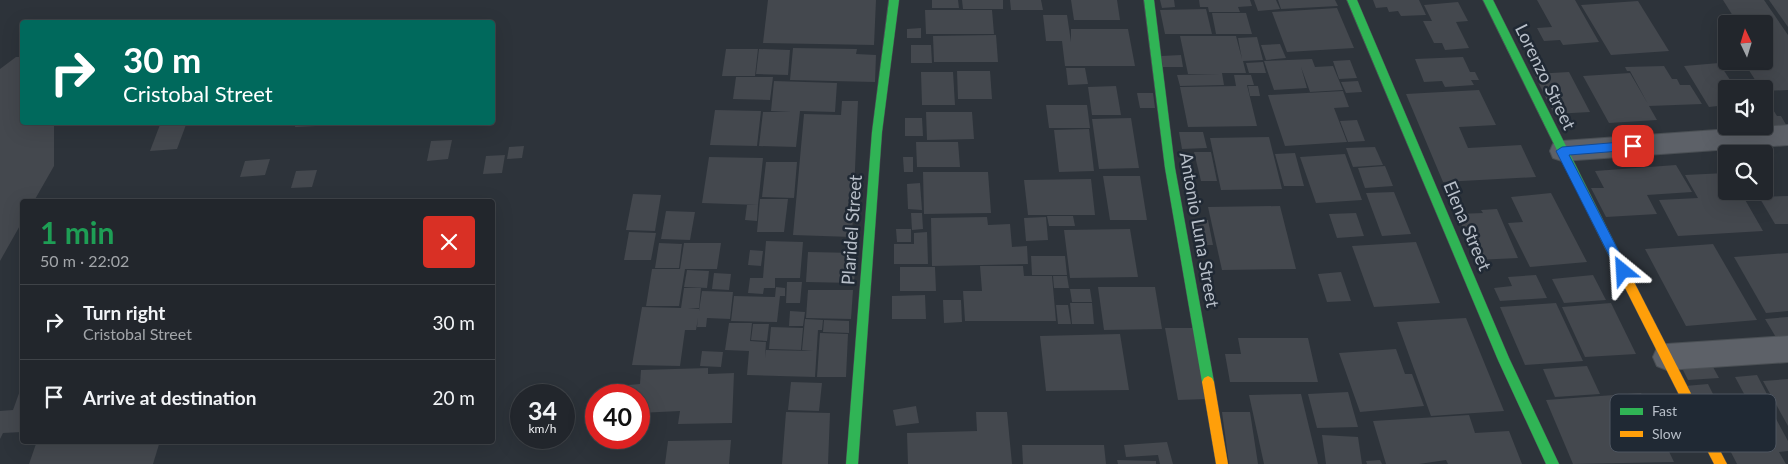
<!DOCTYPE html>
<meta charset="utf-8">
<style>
:root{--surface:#22262c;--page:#2e3238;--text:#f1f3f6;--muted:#a2a5a9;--line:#3f4348}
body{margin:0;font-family:Lato,sans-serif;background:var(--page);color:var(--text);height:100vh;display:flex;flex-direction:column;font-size:19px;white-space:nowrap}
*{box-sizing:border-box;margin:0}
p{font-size:16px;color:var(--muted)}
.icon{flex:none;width:28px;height:28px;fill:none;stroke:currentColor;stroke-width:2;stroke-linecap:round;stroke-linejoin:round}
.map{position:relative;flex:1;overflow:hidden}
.drawer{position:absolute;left:20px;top:199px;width:475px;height:245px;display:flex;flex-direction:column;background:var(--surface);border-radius:5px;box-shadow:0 5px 20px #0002,0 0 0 1px var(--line)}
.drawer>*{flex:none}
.guide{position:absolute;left:20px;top:20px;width:475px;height:105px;border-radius:5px;box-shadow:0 5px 20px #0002,0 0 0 1px var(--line);background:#00695c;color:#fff;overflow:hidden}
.needle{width:32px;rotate:356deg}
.tools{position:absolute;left:1718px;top:15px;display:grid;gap:10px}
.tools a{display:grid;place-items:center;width:55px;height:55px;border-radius:5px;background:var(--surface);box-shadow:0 5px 20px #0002,0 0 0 1px var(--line);font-size:25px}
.speed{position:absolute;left:510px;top:384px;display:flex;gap:10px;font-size:25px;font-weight:700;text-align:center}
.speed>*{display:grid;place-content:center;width:65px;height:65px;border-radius:50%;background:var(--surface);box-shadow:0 5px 20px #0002,0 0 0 1px var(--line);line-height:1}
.speed small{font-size:12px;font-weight:400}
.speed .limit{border:8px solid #d22;background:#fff;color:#111}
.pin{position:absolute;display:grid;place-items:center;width:42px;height:42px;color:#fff;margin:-21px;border-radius:10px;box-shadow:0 2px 8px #0006}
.me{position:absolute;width:55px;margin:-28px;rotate:333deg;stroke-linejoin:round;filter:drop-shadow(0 0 4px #0008)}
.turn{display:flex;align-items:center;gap:18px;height:105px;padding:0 20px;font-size:22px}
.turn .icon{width:65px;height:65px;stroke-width:2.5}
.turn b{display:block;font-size:35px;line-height:42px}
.round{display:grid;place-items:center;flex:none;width:52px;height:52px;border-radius:5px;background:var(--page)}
.headline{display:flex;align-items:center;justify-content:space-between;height:85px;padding:0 20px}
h1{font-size:30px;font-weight:700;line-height:38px;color:#1e9e55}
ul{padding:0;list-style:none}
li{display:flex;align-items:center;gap:15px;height:75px;padding:0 20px;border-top:1px solid var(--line)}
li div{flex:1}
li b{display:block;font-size:19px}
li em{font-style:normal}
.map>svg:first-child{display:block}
</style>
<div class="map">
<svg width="1788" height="464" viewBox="0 0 1788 464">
<rect width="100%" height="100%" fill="#2d333a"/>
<g fill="#44484e">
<polygon points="768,0 876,0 874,45 763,43"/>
<polygon points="932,0 958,0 959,8 932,8"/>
<polygon points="962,0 1003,0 1003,9 963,9"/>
<polygon points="1010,0 1041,0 1043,10 1011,10"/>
<polygon points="1071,0 1117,0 1120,20 1074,20"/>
<polygon points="1160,0 1174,0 1175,7 1162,8"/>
<polygon points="1199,0 1250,0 1252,6 1238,7 1240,12 1209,12 1208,7 1200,7"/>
<polygon points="1254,0 1276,0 1280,9 1258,11"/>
<polygon points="1278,0 1335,0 1338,6 1281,9"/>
<polygon points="1373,0 1419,0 1426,15 1401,16 1398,11 1389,12 1387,7 1376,8"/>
<polygon points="1537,0 1575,0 1599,42 1563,45 1560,40 1544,41 1537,28 1552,27"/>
<polygon points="1723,0 1764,0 1788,35 1788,90 1764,91 1764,89 1761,89 1743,61 1764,61 1764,24 1738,24"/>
<polygon points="1769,0 1788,0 1788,27"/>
<polygon points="1638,1 1669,51 1611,55 1581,5"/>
<polygon points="1458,2 1468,21 1456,22 1469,48 1445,50 1442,43 1434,43 1423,21 1432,21 1424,5"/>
<polygon points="1337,8 1354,48 1287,52 1272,12"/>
<polygon points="1206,9 1212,34 1165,34 1160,10"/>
<polygon points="925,10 992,10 994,34 926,34"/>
<polygon points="1212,13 1246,13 1252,34 1216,34"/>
<polygon points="1043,15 1067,15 1071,42 1071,29 1128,29 1135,66 1065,66 1062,41 1046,41"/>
<polygon points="921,28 921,38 907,38 907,29"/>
<polygon points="996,35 998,62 934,62 933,36"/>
<polygon points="1180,36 1236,36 1242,59 1238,38 1257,37 1263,60 1243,61 1246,73 1222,73 1224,85 1180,86 1177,75 1219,74 1188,74"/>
<polygon points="1280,44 1286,58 1266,60 1261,45"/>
<polygon points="911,45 931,45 932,63 911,63"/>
<polygon points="793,48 857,49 856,54 876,55 875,82 790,80"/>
<polygon points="726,49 758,49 755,76 722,76"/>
<polygon points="759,49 790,50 788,75 756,74"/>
<polygon points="1181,55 1183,67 1163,67 1161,56"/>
<polygon points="16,57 22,57 22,122 54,122 54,166 34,201 22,201 22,222 0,261 0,69"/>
<polygon points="1463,57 1470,72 1475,72 1479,80 1471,80 1474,85 1445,87 1442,81 1424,82 1415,59"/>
<polygon points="1312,59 1315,67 1333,66 1343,90 1310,92 1301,67 1307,88 1274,90 1264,61"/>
<polygon points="1350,60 1357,78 1339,79 1333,61"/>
<polygon points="1263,62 1266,73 1249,73 1246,63"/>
<polygon points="1719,63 1736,89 1726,89 1726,105 1709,107 1684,66"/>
<polygon points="1664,66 1672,79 1677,79 1680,85 1690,85 1702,104 1649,106 1657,120 1609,123 1583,76 1630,73 1648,104 1630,71 1627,71 1625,67"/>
<polygon points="1066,68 1085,68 1088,84 1068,85"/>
<polygon points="957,71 990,71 992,99 958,99"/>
<polygon points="921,72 953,72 955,105 922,105"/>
<polygon points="1569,72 1590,112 1554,114 1534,74"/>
<polygon points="1234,75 1251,75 1254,85 1247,85 1257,126 1188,127 1180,87 1236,86"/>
<polygon points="736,77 773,77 770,100 733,99"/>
<polygon points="774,81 837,83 835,112 800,111 796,147 759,146 763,112 791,112 771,111"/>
<polygon points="1358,81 1362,92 1346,93 1341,82"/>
<polygon points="1116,86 1121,115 1092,115 1088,87"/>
<polygon points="1248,86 1258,86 1260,96 1250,96"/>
<polygon points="1479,90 1496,125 1459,127 1468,148 1521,145 1536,177 1443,182 1406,94"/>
<polygon points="1343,91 1349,107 1334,108 1347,142 1285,146 1268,95"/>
<polygon points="1137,93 1153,93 1155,108 1140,108"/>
<polygon points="842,101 858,101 852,237 793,235 804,114 841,115"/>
<polygon points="1046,105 1087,105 1090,128 1049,128"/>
<polygon points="1764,105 1770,105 1777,116 1781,116 1788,128 1771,128 1764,117"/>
<polygon points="715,110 761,111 757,146 710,145"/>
<polygon points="926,112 972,112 974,139 927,140"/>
<polygon points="905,118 922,118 923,136 905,136"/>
<polygon points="1131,118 1139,168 1099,169 1092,119"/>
<polygon points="1357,120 1365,141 1348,142 1340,121"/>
<polygon points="161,122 187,122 177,149 150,151"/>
<polygon points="296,122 317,122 316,126 295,127"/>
<polygon points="1089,129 1094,171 1059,172 1054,130"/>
<polygon points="1179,132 1203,132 1207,148 1182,149"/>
<polygon points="1269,137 1282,189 1221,190 1210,138"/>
<polygon points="452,140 448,159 427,161 431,141"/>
<polygon points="916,142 958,142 960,167 917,167"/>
<polygon points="524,146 522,158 507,159 509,147"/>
<polygon points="1375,147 1383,165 1353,167 1346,148"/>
<polygon points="1194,152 1211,152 1217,181 1201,181"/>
<polygon points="1295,153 1304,186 1284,186 1275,154"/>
<polygon points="1345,154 1362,200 1316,203 1300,157"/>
<polygon points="505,155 502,173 483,174 486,156"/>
<polygon points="709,157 763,158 758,205 702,203"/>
<polygon points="903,157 913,157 913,172 904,172"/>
<polygon points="270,159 265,175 240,177 245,161"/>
<polygon points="766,162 797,162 794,198 762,197"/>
<polygon points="1676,165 1692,192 1647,195 1657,214 1606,217 1591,188 1604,188 1595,171"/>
<polygon points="1385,166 1393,186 1365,188 1358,168"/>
<polygon points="317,170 312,187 291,188 296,171"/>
<polygon points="923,172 988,172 991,213 924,214"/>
<polygon points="1726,173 1726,191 1740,191 1763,231 1678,236 1659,200 1698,198 1685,175"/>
<polygon points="1103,176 1140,176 1147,220 1110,220"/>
<polygon points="1091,179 1095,215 1028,215 1024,180"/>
<polygon points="920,183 922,210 908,209 907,184"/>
<polygon points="1394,192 1411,234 1382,236 1366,193"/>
<polygon points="1551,193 1587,262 1530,267 1508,223 1523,222 1511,197"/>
<polygon points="633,194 661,195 655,231 626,230"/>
<polygon points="1788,196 1788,224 1775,224 1759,197"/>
<polygon points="760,199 788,199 784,232 757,232"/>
<polygon points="747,205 758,205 757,221 745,220"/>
<polygon points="1280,206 1296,269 1222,270 1208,207"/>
<polygon points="1497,209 1518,258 1476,260 1457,214 1483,213 1481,210"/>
<polygon points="666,211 695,212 690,240 661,239"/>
<polygon points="911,213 922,213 923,229 912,230"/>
<polygon points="1356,213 1364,236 1337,238 1329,214"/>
<polygon points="1047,216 1073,216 1075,226 1049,226"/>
<polygon points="987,217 988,225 1010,224 1012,247 1027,246 1028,264 932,266 931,218"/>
<polygon points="1046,217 1048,240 1026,241 1024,218"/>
<polygon points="1190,220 1208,220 1213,245 1195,245"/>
<polygon points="896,229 911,229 911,242 897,242"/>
<polygon points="1130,229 1138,277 1070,278 1064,230"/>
<polygon points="629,232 656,233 651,260 624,260"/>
<polygon points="927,232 928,264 894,264 894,244 914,244 914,233"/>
<polygon points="766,241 803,242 800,278 775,278 775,288 764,288 763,294 748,293 750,278 763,278"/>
<polygon points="1416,242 1440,303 1374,307 1352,246"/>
<polygon points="659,243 682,244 679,268 655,268"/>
<polygon points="684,243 721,243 717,269 685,269 679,306 646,306 652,269 680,269"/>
<polygon points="1713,244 1757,320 1686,326 1645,249"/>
<polygon points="750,250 763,251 761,266 748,265"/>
<polygon points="808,252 856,253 854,283 806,282"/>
<polygon points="1788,253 1788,311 1766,313 1734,257"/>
<polygon points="1031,256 1065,256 1067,275 1032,275"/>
<polygon points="980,266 1023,266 1024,276 1052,276 1056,321 965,321 963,291 982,291"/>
<polygon points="900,267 935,267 936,291 900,291"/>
<polygon points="687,270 709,271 707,288 684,287"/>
<polygon points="1341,272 1351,301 1327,302 1318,274"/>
<polygon points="714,273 731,274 729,290 712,289"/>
<polygon points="1536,275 1547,298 1500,301 1494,288 1512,286 1508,277"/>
<polygon points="1593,275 1606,300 1564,303 1552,279"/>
<polygon points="1053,276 1067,276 1069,288 1054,288"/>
<polygon points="787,282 802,282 800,303 786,303"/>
<polygon points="776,287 785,288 785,296 780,296 777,322 731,321 734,296 775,297"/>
<polygon points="1098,287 1155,287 1162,329 1104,330"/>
<polygon points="684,288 701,288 699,308 688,309 699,309 699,311 702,291 733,292 730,319 707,318 706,327 697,327 698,318 696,330 685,330 680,366 632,365 642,307 681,308"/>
<polygon points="1070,289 1090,289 1092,302 1072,302"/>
<polygon points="808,290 853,290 851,319 806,318"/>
<polygon points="925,295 926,319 892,319 892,296"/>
<polygon points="943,300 961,300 962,322 944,323"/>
<polygon points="1070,303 1092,303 1094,324 1072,324"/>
<polygon points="1556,303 1583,361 1525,365 1500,307"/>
<polygon points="1611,303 1636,354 1585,357 1562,307"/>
<polygon points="1056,305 1068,305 1071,324 1058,324"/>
<polygon points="790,311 805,312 803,326 789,326"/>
<polygon points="1788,317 1788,344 1780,344 1765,319"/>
<polygon points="1466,318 1504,411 1431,416 1397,322"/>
<polygon points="805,319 823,320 822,330 818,330 815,377 747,375 749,351 725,350 729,323 752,323 750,341 766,342 765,358 766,350 813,351 802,350"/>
<polygon points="824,320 849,321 849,333 823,332"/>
<polygon points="753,324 769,324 767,341 751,340"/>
<polygon points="771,327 803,328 801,350 769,349"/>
<polygon points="1165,328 1193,328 1206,399 1178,400"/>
<polygon points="820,333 848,334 846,377 817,377"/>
<polygon points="1120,334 1129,390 1046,391 1040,336"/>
<polygon points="1238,338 1308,338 1318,382 1230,382 1225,354 1241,354"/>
<polygon points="1396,349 1405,374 1412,374 1424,406 1360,412 1339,353"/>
<polygon points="702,351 723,352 721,367 700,366"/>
<polygon points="1707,356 1719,378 1688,380 1677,358"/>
<polygon points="1587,366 1600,394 1555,397 1543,369"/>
<polygon points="708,368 708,374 734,373 732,423 678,424 680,411 639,413 639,395 626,395 628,385 640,384 641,370"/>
<polygon points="1757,375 1771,402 1749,403 1735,377"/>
<polygon points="1788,379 1788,426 1763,381"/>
<polygon points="791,382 822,383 819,411 788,410"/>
<polygon points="1708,384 1724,416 1701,417 1685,386"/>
<polygon points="22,385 22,432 3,433 0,439 0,411 13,410"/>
<polygon points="1348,392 1358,427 1317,428 1308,394"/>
<polygon points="1641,393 1674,462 1573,464 1546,400"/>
<polygon points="1301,394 1318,464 1264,464 1249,395"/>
<polygon points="1768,404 1788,441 1788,451 1779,452 1786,464 1737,464 1716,423 1734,422 1726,407"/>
<polygon points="916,406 919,423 896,426 893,410"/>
<polygon points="786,412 830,413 828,464 782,464"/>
<polygon points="976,412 1007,412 1012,464 908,464 907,433 977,431"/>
<polygon points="1222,412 1250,412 1258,464 1229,464"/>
<polygon points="1469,415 1475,433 1509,431 1522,464 1448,464 1446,460 1419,464 1386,464 1373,421"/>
<polygon points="1322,435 1358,437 1362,464 1326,464"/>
<polygon points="731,440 729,464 665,464 668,441"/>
<polygon points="37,441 160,441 153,464 29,464"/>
<polygon points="1167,442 1173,464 1160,464 1158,455 1126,457 1124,445"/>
<polygon points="1022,445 1104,445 1106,464 1023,464"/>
<polygon points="1117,460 1156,461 1156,464 1118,464"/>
<polygon points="1380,460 1382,464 1367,464 1366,461"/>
</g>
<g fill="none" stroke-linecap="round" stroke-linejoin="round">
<defs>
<g id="street">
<polygon points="1788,125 1788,145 1562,161 1553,158 1550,151 1553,144 1562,141"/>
<polygon points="1788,336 1788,362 1667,370 1657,366 1653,357 1657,348 1667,344"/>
</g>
<g id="fast">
<polygon points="889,0 899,0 882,132 858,464 846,464 872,132"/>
<polygon points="1144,0 1154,0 1175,168 1214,382 1212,386 1208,388 1204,386 1202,382 1165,168"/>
<polygon points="1347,0 1357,0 1509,358 1559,464 1546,464 1498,360"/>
<polygon points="1483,0 1493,0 1631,276 1629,280 1625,281 1621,280"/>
</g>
<g id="slow">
<polygon points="1625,271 1629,272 1727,464 1714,464 1619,276 1621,272"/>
<polygon points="1208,376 1212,378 1214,382 1228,464 1216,464 1202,382 1204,378"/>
</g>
</defs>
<use href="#street" stroke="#4a4f54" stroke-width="2"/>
<use href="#fast" stroke="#4a4f54" stroke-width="1"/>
<use href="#slow" stroke="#4a4f54" stroke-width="1"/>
<use href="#street" fill="#5d6168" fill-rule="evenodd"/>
<use href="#fast" fill="#30b455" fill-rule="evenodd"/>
<use href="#slow" fill="#ff9f0a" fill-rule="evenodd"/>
</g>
<polygon fill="#1a73e8" stroke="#114b97" points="1633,141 1638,146 1633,150 1569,155 1629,271 1627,275 1619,275 1556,151 1562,147"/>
<g text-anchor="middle" stroke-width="5" stroke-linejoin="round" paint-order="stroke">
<g font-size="18" fill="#b8bfc9" stroke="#202934">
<text transform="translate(1545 77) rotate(64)" y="6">Lorenzo Street</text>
<text transform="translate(1467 226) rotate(67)" y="6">Elena Street</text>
<text transform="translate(852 230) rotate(-86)" y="6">Plaridel Street</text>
<text transform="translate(1199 230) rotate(80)" y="6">Antonio Luna Street</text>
</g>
</g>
<rect x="1610" y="394" width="166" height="58" rx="8" fill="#202934" stroke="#4e5661" stroke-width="1"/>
<rect x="1620" y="408" width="23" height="7" fill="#30b455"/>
<rect x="1620" y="431" width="23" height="6" fill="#ff9f0a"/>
<g font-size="14" fill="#b8bfc9">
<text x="1652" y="416">Fast</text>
<text x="1652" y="439">Slow</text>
</g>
</svg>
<div class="tools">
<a><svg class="needle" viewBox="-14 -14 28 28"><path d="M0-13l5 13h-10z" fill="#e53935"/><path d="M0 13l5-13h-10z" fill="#a2a5a9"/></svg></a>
<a><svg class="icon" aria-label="sound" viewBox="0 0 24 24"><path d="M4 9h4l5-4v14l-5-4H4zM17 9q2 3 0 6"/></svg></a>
<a><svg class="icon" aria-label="search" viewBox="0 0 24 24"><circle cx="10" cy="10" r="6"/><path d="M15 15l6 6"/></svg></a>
</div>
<div class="speed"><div>34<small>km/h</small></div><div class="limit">40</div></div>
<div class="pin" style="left:1633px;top:146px;background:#d93025"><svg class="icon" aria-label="arrive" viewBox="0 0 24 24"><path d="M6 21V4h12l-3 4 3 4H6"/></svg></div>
<svg class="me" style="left:1623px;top:271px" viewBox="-20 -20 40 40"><path d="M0-17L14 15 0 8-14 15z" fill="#1a73e8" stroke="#fff" stroke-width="4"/></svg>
<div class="guide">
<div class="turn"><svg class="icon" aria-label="right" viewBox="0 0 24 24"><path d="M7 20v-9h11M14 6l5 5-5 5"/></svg><div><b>30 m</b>Cristobal Street</div></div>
</div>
<section class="drawer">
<div class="headline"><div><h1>1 min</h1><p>50 m · 22:02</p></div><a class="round" style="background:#d93025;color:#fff"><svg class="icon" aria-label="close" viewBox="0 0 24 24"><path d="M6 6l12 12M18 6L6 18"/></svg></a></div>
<ul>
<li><svg class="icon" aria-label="right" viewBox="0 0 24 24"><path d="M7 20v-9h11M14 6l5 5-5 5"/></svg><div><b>Turn right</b><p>Cristobal Street</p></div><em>30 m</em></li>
<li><svg class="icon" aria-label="arrive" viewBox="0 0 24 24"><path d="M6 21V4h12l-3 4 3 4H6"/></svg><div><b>Arrive at destination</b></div><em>20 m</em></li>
</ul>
</section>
</div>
